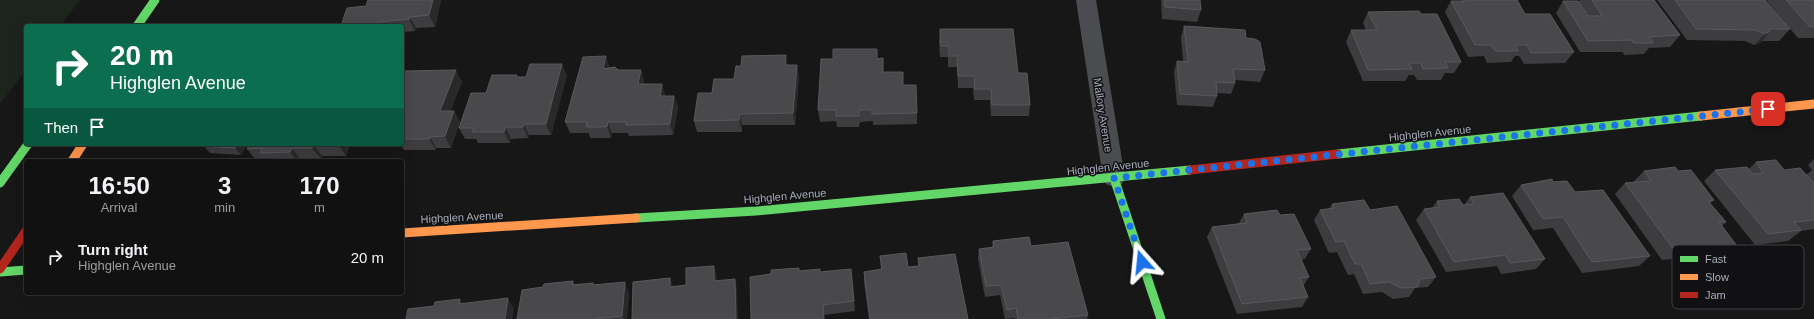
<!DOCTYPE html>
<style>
:root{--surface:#111;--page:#1e1f1f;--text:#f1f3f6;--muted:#9c9d9f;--line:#303131}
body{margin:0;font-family:Arial,sans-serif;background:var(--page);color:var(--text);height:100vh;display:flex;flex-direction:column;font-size:15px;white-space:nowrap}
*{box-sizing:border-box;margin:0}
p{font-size:13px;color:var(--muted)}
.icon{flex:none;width:22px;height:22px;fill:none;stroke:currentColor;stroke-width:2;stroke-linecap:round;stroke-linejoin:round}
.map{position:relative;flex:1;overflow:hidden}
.side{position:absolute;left:24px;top:159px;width:380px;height:136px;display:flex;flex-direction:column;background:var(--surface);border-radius:4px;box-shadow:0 4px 16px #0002,0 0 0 1px var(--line)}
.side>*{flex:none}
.guide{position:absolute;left:24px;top:24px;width:380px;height:122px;border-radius:4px;box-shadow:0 4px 16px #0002,0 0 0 1px var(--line);background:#0b6e4f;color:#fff;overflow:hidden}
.pin{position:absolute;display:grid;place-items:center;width:34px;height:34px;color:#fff;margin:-17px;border-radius:8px;box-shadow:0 2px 6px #0006}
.me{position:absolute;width:44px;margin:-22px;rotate:342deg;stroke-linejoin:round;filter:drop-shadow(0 0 3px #0008)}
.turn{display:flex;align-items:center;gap:14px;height:84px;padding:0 20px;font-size:18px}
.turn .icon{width:52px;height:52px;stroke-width:2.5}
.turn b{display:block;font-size:28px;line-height:34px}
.then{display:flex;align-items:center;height:38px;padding:0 20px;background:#0003;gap:8px;font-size:15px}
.eta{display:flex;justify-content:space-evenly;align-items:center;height:68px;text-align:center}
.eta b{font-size:24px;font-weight:600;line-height:28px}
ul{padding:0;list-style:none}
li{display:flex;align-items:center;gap:12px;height:60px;padding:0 20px}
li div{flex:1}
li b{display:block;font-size:15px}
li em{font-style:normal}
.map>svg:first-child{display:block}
</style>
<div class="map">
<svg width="1814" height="319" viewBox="0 0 1814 319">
<rect width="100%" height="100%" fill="#171717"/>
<polygon fill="#1d241e" points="0,0 80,0 60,26 26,26 26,70 0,104"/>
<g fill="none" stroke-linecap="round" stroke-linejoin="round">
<polygon fill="#4b4c50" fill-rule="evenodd" points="1076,0 1096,0 1125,178 1122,184 1114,187 1106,184 1103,178"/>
<g stroke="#63d668" stroke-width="9">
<polyline points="137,26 155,0"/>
<polyline points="1338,154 1701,116"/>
<polyline points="1114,178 1161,319"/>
<polyline points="0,183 28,144"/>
<polyline points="636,218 756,211 1190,170"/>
<polyline points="0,272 26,270"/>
</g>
<g stroke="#ff974d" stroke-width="9">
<polyline points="1701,116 1814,104"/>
<polyline points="72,161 83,144"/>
<polyline points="402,233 636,218"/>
</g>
<g stroke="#b3261e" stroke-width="9">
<polyline points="1190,170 1338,154"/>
<polyline points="0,269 26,231"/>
</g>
</g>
<g fill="#3d3d3f">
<polygon points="368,0 441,0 435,27 416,28 415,31 402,32 402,26 341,26 366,6"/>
<polygon points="1161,0 1200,0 1201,10 1197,22 1162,19"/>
<polygon points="1463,0 1517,0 1525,14 1574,52 1565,63 1524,64 1519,56 1515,56 1511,62 1487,63 1484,56 1468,57 1445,12 1451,1 1462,1"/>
<polygon points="1580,0 1654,0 1680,35 1670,47 1649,48 1644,54 1624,55 1623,52 1580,52 1556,13 1563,1 1578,2"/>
<polygon points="1657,0 1765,0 1790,29 1779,41 1761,41 1760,43 1754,45 1745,41 1687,40"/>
<polygon points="1767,0 1814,0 1814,38 1798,38 1767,1"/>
<polygon points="1368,12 1421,14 1461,62 1454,73 1445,73 1441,80 1417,80 1414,75 1409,75 1405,81 1363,81 1346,42 1351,30 1366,30 1363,23"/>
<polygon points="1184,26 1246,38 1265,70 1260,82 1235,80 1235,83 1231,94 1217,93 1217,96 1213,107 1177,105 1174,72 1177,61 1183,61 1181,37"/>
<polygon points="940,29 1018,73 1030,105 1029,116 991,116 990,100 974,100 973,88 958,88 957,67 948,67 948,57 940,57 939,41"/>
<polygon points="877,59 883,72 903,85 917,113 917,124 873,125 873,121 860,122 859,127 837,127 836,121 820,122 818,110"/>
<polygon points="788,65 799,76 795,125 742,125 742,132 697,132 694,121 712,93 734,79"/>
<polygon points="610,68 618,70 641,70 644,81 644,84 662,84 665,96 674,96 678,107 673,135 629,136 628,133 612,133 611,138 590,138 589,133 570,133 565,122"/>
<polygon points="402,71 462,82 450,111 454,111 460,122 451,148 436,148 436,150 404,150 400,144 402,144"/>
<polygon points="567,75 551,135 529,135 528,138 511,139 510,143 478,143 476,139 465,139 459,128 486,93 518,77"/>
<polygon points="205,144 248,144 241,155 210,153 204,146"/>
<polygon points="250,144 350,144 346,156 322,156 321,159 300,159 300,161 267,161 266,159 256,160 247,149"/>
<polygon points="1814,159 1814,229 1801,231 1788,241 1755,245 1704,181 1715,170 1749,169 1756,162 1784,170 1806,175 1812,170 1808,165"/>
<polygon points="1644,171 1678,171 1714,200 1710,204 1726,222 1722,226 1737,246 1725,257 1709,259 1704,263 1690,265 1683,262 1680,258 1662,260 1615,194 1625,183 1634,182 1634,181"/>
<polygon points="1553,182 1575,192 1650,256 1639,266 1582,273 1553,228 1533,230 1512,196 1521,185"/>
<polygon points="1470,197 1545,259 1536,269 1501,274 1497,266 1446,272 1416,220 1424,209 1432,208 1437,201 1464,205"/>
<polygon points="1332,204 1370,210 1436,277 1428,287 1415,288 1409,297 1393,299 1382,292 1363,294 1354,274 1348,275 1337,252 1329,253 1314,220 1320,210 1329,209"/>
<polygon points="1244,214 1280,215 1311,249 1305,259 1301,260 1309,277 1303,286 1308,297 1302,307 1237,314 1207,237 1212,227 1239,223"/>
<polygon points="993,241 1031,246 1088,315 1087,319 1015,319 1014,318 1005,319 1000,295 985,297 978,259 979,249 992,247"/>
<polygon points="880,256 908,267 918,266 918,258 968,319 869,319 864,282 864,272 881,270"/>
<polygon points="851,269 855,311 824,315 799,271 820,272"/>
<polygon points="573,281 574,284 595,285 629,292 627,319 517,319 543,287"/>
</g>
<g fill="#29292a">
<polygon points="433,0 441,0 435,27 429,15"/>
<polygon points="410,17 416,28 415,31 409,19"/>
<polygon points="1770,31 1760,43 1754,45 1765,34"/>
<polygon points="786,55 788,67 785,65"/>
<polygon points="606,56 610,68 603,69"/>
<polygon points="562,64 567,75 551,135 546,124"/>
<polygon points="797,65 799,76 795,125 793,113"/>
<polygon points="456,70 462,82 446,122 440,111"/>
<polygon points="641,70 644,81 642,95 638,84"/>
<polygon points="662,84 665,95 663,107 660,96"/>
<polygon points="674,96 678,107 673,135 670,124"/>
<polygon points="454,111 460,122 451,148 445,136"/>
<polygon points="740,114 742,125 742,132 739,120"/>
<polygon points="608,122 612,133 611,138 607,127"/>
<polygon points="524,124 529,135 528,138 523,127"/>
<polygon points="506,127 511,139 510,143 504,132"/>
<polygon points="430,137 436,148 436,150 429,139"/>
<polygon points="238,144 248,144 241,155 235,148"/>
<polygon points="338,144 350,144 346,156"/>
<polygon points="314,145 322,156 321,159 312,148"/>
<polygon points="292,148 300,159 300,161 297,161 290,152"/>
<polygon points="714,266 717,276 717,292 714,281"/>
<polygon points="670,278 674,289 670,287"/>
<polygon points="735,279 737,289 738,319 736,319"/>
<polygon points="625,282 629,292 627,319 624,319 622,316"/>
<polygon points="508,298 514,309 512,319 505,319"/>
<polygon points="460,299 467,309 459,304"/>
</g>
<g fill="#49494c" stroke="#58595d">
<polygon points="368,0 433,0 429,15 410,17 409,19 378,22 377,26 341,26 347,8 366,6"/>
<polygon points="1164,0 1200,0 1201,10 1165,7"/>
<polygon points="1466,0 1517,0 1525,14 1550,14 1574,52 1531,53 1527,45 1515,45 1518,51 1495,51 1491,45 1475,45 1451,1 1466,1"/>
<polygon points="1592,0 1654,0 1680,35 1649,37 1653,43 1633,43 1632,40 1588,41 1563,1 1578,1 1588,16 1602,16"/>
<polygon points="1675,0 1765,0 1790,29 1770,29 1770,31 1765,34 1756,30 1696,29"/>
<polygon points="1786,0 1814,0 1814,27 1810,27"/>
<polygon points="1419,11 1421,14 1437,14 1461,62 1445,62 1448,68 1423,69 1421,63 1409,63 1412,69 1368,70 1351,30 1377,30 1368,12"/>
<polygon points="1184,26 1245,30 1246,38 1255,39 1260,42 1265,70 1233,69 1235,83 1216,82 1217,96 1180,94 1177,61 1188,62"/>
<polygon points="940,29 1013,29 1018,73 1027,73 1030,105 992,105 991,89 975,89 974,76 958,76 957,56 949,56 949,46 941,46"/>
<polygon points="833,49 877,49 877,59 883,58 883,72 903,72 903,85 916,85 917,113 872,114 872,110 859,110 859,116 836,116 836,110 818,110 821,59 833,59"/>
<polygon points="786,55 785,65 797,65 793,113 740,114 739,120 694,121 698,93 712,93 714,79 734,79 736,66 741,66 742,56"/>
<polygon points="606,56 603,69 615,67 618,70 641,70 638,84 662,84 660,96 674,96 670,124 626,125 626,122 608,122 607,127 586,127 587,122 565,122 583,57"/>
<polygon points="530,64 562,64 546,124 524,124 523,127 506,127 504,132 472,132 474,128 459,128 471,93 486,93 492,75 517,75 516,77 526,77"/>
<polygon points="456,70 440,111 454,111 445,136 430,137 429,139 402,139 402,126 405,118 402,118 402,71"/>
<polygon points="205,144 238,144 235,148 204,146"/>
<polygon points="250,144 338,144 314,145 312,148 292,148 290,152 260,153 263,148 247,149"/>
<polygon points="1776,160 1784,170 1800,168 1814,183 1814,220 1794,222 1801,230 1768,234 1715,170 1747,167 1753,174 1763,173 1756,162"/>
<polygon points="1675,167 1678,171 1691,170 1714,200 1708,201 1726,222 1719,222 1737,246 1717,249 1716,252 1702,254 1694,251 1692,247 1674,250 1625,183 1651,181 1644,171"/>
<polygon points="1552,179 1553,182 1567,181 1575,192 1603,190 1650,256 1592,262 1563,217 1543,219 1521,185"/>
<polygon points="1503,193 1545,259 1510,263 1505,255 1454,262 1424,209 1440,207 1437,201 1459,199 1463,205 1474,204 1470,197"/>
<polygon points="1364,200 1370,210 1397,206 1436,277 1420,279 1417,287 1401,288 1389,282 1370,284 1361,264 1355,264 1344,241 1336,242 1320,210 1334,208 1332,204"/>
<polygon points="1277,210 1280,215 1294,214 1311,249 1297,250 1309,277 1300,278 1308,297 1242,304 1212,227 1247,223 1244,214"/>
<polygon points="1029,237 1031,246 1068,242 1088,315 1049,319 1018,319 1016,308 1007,310 1001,285 986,286 979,249 994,247 993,241"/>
<polygon points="906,253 908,267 919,266 918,258 955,254 968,319 870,319 864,272 882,269 880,256"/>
<polygon points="714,266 714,281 735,279 736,319 632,319 633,282 670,278 670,287 686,285 686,268"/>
<polygon points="799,268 799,271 820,269 820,272 851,269 854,301 823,305 824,319 751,319 750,277 771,274 771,270"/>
<polygon points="573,281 572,285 593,283 593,285 625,282 622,316 593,319 517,319 522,290 543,287 544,284"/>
<polygon points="508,298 505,319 406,319 408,309 434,306 435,302 460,299 459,304"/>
</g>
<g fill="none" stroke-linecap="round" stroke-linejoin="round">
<polyline stroke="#1a73e8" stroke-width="7" stroke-dasharray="0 12.6" points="1142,262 1114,178 1768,109"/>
</g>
<g text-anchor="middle" stroke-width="3" stroke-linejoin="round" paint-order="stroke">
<g font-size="11" fill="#a8adb8" stroke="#111113">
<text transform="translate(1103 115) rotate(81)" y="4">Mallory Avenue</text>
<text transform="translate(1430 133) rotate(-6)" y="4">Highglen Avenue</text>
<text transform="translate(1108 167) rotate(-6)" y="4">Highglen Avenue</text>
<text transform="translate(785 196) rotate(-5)" y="4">Highglen Avenue</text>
<text transform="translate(462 217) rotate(-3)" y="4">Highglen Avenue</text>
</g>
</g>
<rect x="1672" y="245" width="132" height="64" rx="6" fill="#111113" stroke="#3e4045" stroke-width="1"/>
<rect x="1680" y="256" width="18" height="6" fill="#63d668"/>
<rect x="1680" y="274" width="18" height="6" fill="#ff974d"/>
<rect x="1680" y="292" width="18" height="6" fill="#b3261e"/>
<g font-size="11" fill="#a8adb8">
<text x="1705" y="263">Fast</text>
<text x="1705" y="281">Slow</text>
<text x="1705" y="299">Jam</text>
</g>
</svg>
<div class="pin" style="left:1768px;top:109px;background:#d93025"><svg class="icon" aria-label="arrive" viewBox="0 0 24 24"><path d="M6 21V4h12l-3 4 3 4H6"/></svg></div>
<svg class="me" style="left:1142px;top:262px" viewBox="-20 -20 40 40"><path d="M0-17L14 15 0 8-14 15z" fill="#1a73e8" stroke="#fff" stroke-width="4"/></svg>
<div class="guide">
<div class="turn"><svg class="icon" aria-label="right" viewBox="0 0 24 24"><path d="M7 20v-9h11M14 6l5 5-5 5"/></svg><div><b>20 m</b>Highglen Avenue</div></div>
<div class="then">Then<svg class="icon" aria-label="arrive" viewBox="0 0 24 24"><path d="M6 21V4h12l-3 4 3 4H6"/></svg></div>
</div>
<section class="side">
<div class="eta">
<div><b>16:50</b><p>Arrival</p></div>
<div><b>3</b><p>min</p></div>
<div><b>170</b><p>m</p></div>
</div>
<ul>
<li><svg class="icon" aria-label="right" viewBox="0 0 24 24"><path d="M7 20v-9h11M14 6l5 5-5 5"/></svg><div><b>Turn right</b><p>Highglen Avenue</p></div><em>20 m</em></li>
</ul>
</section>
</div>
